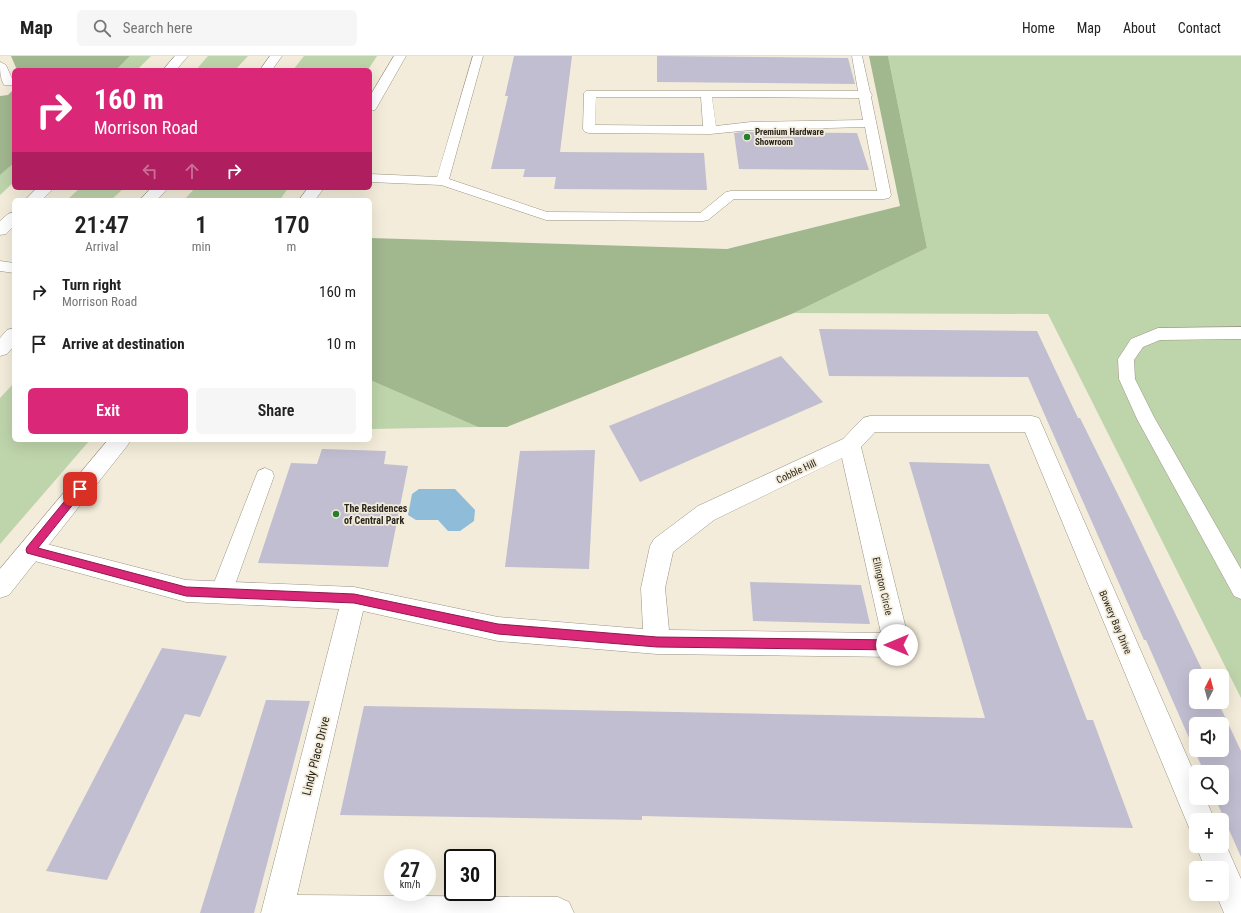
<!DOCTYPE html>
<meta charset="utf-8">
<style>
:root{--surface:#fff;--page:#f6f6f6;--text:#222;--muted:#767676;--line:#e0e0e0;--accent:#db2777}
body{margin:0;font-family:"Roboto Condensed",sans-serif;background:var(--page);color:var(--text);height:100vh;display:flex;flex-direction:column;font-size:15px;white-space:nowrap}
*{box-sizing:border-box;margin:0}
p{font-size:13px;color:var(--muted)}
.icon{flex:none;width:22px;height:22px;fill:none;stroke:currentColor;stroke-width:2;stroke-linecap:round;stroke-linejoin:round}
.map{position:relative;flex:1;overflow:hidden}
.panel{position:absolute;left:12px;top:142px;width:360px;height:244px;display:flex;flex-direction:column;background:var(--surface);border-radius:6px;box-shadow:0 4px 16px #0002}
.panel>*{flex:none}
.hud{position:absolute;left:12px;top:12px;width:360px;height:122px;border-radius:6px;box-shadow:0 4px 16px #0002;background:#db2777;color:#fff;overflow:hidden}
.needle{width:26px;rotate:6deg}
.tools{position:absolute;left:1189px;top:613px;display:grid;gap:8px}
.tools a{display:grid;place-items:center;width:40px;height:40px;border-radius:6px;background:var(--surface);box-shadow:0 4px 16px #0002;font-size:20px}
.speed{position:absolute;left:384px;top:793px;display:flex;gap:8px;font-size:20px;font-weight:700;text-align:center}
.speed>*{display:grid;place-content:center;width:52px;height:52px;border-radius:50%;background:var(--surface);box-shadow:0 4px 16px #0002;line-height:1}
.speed small{font-size:10px;font-weight:400}
.speed .limit{border:2px solid #111;border-radius:6px;background:#fff;color:#111}
.pin{position:absolute;display:grid;place-items:center;width:34px;height:34px;color:#fff;margin:-17px;border-radius:8px;box-shadow:0 2px 6px #0006}
.me{position:absolute;width:44px;margin:-22px;rotate:270deg;stroke-linejoin:round;filter:drop-shadow(0 0 3px #0008)}
.turn{display:flex;align-items:center;gap:14px;height:84px;padding:0 16px;font-size:18px}
.turn .icon{width:52px;height:52px;stroke-width:2.5}
.turn b{display:block;font-size:28px;line-height:34px}
.lanes{display:flex;align-items:center;height:38px;padding:0 16px;background:#0003;justify-content:center;gap:20px;direction:ltr}
.lanes .off{opacity:.35}
.eta{display:flex;justify-content:space-evenly;align-items:center;height:68px;text-align:center}
.eta b{font-size:24px;font-weight:600;line-height:28px}
.primary-button{display:flex;gap:8px;margin-top:auto;padding:8px 16px}
.primary-button a{flex:1;height:46px;border-radius:6px;background:var(--accent);color:#fff;font-size:16px;font-weight:600;line-height:46px;text-align:center}
.primary-button a+a{background:var(--page);color:var(--text)}
ul{padding:0;list-style:none}
li{display:flex;align-items:center;gap:12px;height:52px;padding:0 16px}
li div{flex:1}
li b{display:block;font-size:15px}
li em{font-style:normal}
header{display:flex;align-items:center;gap:24px;box-sizing:border-box;height:56px;padding:0 20px;background:var(--surface);border-bottom:1px solid var(--line)}
header strong{font-size:19px}
nav{display:flex;gap:22px;margin-inline-start:auto;font-size:14px}
.search{width:280px;height:36px;background:var(--page);display:flex;align-items:center;gap:10px;box-sizing:border-box;padding:0 14px;border-radius:6px;color:var(--muted);font-size:15px}
.map>svg:first-child{display:block}
</style>
<header>
<strong>Map</strong>
<div class="search"><svg class="icon" aria-label="search" viewBox="0 0 24 24"><circle cx="10" cy="10" r="6"/><path d="M15 15l6 6"/></svg>Search here</div>
<nav><a>Home</a><a>Map</a><a>About</a><a>Contact</a></nav>
</header>
<div class="map">
<svg width="1241" height="857" viewBox="0 0 1241 857">
<rect width="100%" height="100%" fill="#f3ecda"/>
<g fill="#bed4ab">
<polygon points="130,0 151,0 137,14 116,14"/>
<polygon points="208,0 248,0 235,14 196,14"/>
<polygon points="304,0 377,0 368,14 293,14"/>
<polygon points="888,0 1241,0 1241,642 1048,258 794,257 927,192"/>
<polygon points="14,107 14,126 0,139 0,119"/>
<polygon points="80,132 124,132 111,144 67,144"/>
<polygon points="195,132 288,132 280,144 184,144"/>
<polygon points="370,324 478,371 370,373"/>
<polygon points="14,327 14,384 90,384 0,488 0,342"/>
</g>
<g fill="#a1b78e">
<polygon points="11,0 130,0 116,14 17,14"/>
<polygon points="869,0 888,0 927,192 794,257 507,371 478,371 370,324 370,182 727,193 900,150"/>
<polygon points="14,33 14,107 0,119 0,40 8,39"/>
</g>
<polygon fill="#8fbcd8" points="419,433 455,433 475,454 474,465 460,475 448,475 438,464 416,464 408,459 412,438"/>
<g fill="#c0bed0" fill-rule="evenodd">
<polygon points="514,0 572,0 560,96 704,97 707,134 554,133 556,121 523,121 525,113 491,113 508,40 505,40"/>
<polygon points="657,0 848,2 855,28 657,26"/>
<polygon points="743,76 857,77 869,114 739,113 734,77"/>
<path d="M819,273l218,2 41,87h2l51,103 74,155h-9v26h22l23,49v106l-26,-59h7v-26h-18l-58,-132h-2l-116,-263 -199,-1zM1196,668h26v26h-26z"/>
<polygon points="781,300 823,346 640,426 609,370"/>
<polygon points="322,393 386,395 384,408 408,410 388,511 258,507 291,407 317,408"/>
<polygon points="595,394 589,513 505,511 520,395"/>
<polygon points="909,406 989,408 1087,664 1093,664 1133,772 642,760 642,764 340,759 364,650 985,662"/>
<polygon points="750,526 861,529 870,568 753,565"/>
<polygon points="162,592 227,600 200,661 185,658 107,824 46,815"/>
<polygon points="266,644 310,645 254,857 200,857"/>
</g>
<g fill="none" stroke-linecap="round" stroke-linejoin="round">
<defs>
<g id="lane">
<path d="M473,0h10l-34,123 98,33 153,1 26,-21 5,-1h146l-12,-64 -114,3 -41,4 -121,-1 -4,-1 -2,-3 1,-36 2,-2h272l-6,-35h10l8,36 2,3 -1,2 20,98 -2,3 -5,1h-150l-26,21 -5,1 -157,-1 -105,-35 -71,-3v-8l67,3zM596,41h105l2,29 -108,-1zM712,41l147,1 4,22 -112,2 -35,4z"/>
<path d="M0,6l6,3 8,18 -2,2h-8c-4,-7 -4,-15 -4,-23z"/>
<polygon points="0,205 14,207 14,217 0,215"/>
<polygon points="1241,271 1241,283 1160,284 1143,291 1134,304 1135,323 1154,361 1241,513 1241,543 1234,540 1137,363 1119,323 1118,303 1131,283 1158,272"/>
<polygon points="265,412 272,415 274,420 232,537 228,544 221,547 214,544 210,537 256,420 258,415"/>
</g>
<g id="street">
<path d="M870,360h162l7,2 157,359v21h9l10,22h-19v13l-6,-3 -165,-398h-150l-14,15 49,198 -4,9 -9,3 -240,-3 -159,-13 -135,-30 -66,284 261,2 11,5 5,11h-313l78,-304 -153,-7 -155,-42 -8,-3 -4,-7 4,-7 8,-3 155,40 168,7 144,30 145,12 -2,-41 9,-42 4,-7 44,-33 145,-67 20,-21zM842,402l39,175 -212,-3 -4,-42 8,-36 41,-32z"/>
<polygon points="1222,780 1241,823 1241,857 1224,857 1216,838 1222,838 1222,812 1205,812 1196,790 1222,790"/>
</g>
<g id="secondary">
<polygon points="394,0 406,0 377,51 375,54 370,55 370,40"/>
<polygon points="308,132 324,132 315,144 299,144"/>
<polygon points="108,384 131,384 127,390 9,539 0,542 0,513"/>
</g>
<g id="highway">
<polygon points="175,0 188,0 176,14 163,14"/>
<polygon points="270,0 282,0 272,14 260,14"/>
<polygon points="37,132 54,132 42,144 25,144"/>
<polygon points="151,132 168,132 157,144 140,144"/>
<polygon points="14,156 14,170 6,178 0,179 0,165 8,158"/>
<polygon points="14,272 14,290 7,298 0,300 0,282 7,274"/>
</g>
</defs>
<use href="#lane" stroke="#9a9483" stroke-width="1"/>
<use href="#street" stroke="#9a9483" stroke-width="1"/>
<use href="#secondary" stroke="#9a9483" stroke-width="1"/>
<use href="#highway" stroke="#9a9483" stroke-width="1"/>
<use href="#lane" fill="#fff" fill-rule="evenodd"/>
<use href="#street" fill="#fff" fill-rule="evenodd"/>
<use href="#secondary" fill="#fff" fill-rule="evenodd"/>
<use href="#highway" fill="#fff" fill-rule="evenodd"/>
</g>
<polygon fill="#db2777" stroke="#8e194d" points="80,429 83,430 85,433 83,436 38,492 186,531 354,538 498,568 657,581 897,584 901,585 903,589 901,592 897,594 657,591 498,578 354,547 186,540 27,497 26,494 27,491 77,430"/>
<g fill="#277f2d" stroke="#f3ecda" stroke-width="1.5">
<circle cx="747" cy="81" r="4"/>
<circle cx="336" cy="458" r="4"/>
</g>
<g text-anchor="middle" stroke-width="3.5" stroke-linejoin="round" paint-order="stroke">
<g font-size="9" font-weight="bold" fill="#29261f" stroke="#f3ecda" text-anchor="start">
<text x="755" y="79">Premium Hardware<tspan x="755" dy="10">Showroom</tspan></text>
</g>
<g font-size="10" fill="#29261f" stroke="#f3ecda">
<text transform="translate(796 415) rotate(-25)" y="4">Cobble Hill</text>
<text transform="translate(883 530) rotate(77)" y="4">Ellington Circle</text>
<text transform="translate(1116 566) rotate(67)" y="4">Bowery Bay Drive</text>
</g>
<g font-size="10" font-weight="bold" fill="#29261f" stroke="#f3ecda" text-anchor="start">
<text x="344" y="456">The Residences<tspan x="344" dy="12">of Central Park</tspan></text>
</g>
<g font-size="12" fill="#29261f" stroke="#f3ecda">
<text transform="translate(316 700) rotate(-76)" y="4">Lindy Place Drive</text>
</g>
</g>
</svg>
<div class="tools">
<a><svg class="needle" viewBox="-14 -14 28 28"><path d="M0-13l5 13h-10z" fill="#e53935"/><path d="M0 13l5-13h-10z" fill="#767676"/></svg></a>
<a><svg class="icon" aria-label="sound" viewBox="0 0 24 24"><path d="M4 9h4l5-4v14l-5-4H4zM17 9q2 3 0 6"/></svg></a>
<a><svg class="icon" aria-label="search" viewBox="0 0 24 24"><circle cx="10" cy="10" r="6"/><path d="M15 15l6 6"/></svg></a>
<a>+</a>
<a>−</a>
</div>
<div class="speed"><div>27<small>km/h</small></div><div class="limit">30</div></div>
<div class="pin" style="left:80px;top:433px;background:#d93025"><svg class="icon" aria-label="arrive" viewBox="0 0 24 24"><path d="M6 21V4h12l-3 4 3 4H6"/></svg></div>
<svg class="me" style="left:897px;top:589px" viewBox="-20 -20 40 40"><circle r="19" fill="#fff"/><path d="M0-13L10 11 0 6-10 11z" fill="#db2777"/></svg>
<div class="hud">
<div class="turn"><svg class="icon" aria-label="right" viewBox="0 0 24 24"><path d="M7 20v-9h11M14 6l5 5-5 5"/></svg><div><b>160 m</b>Morrison Road</div></div>
<div class="lanes"><svg class="icon off" aria-label="left" viewBox="0 0 24 24"><path d="M17 20v-9H6M10 6l-5 5 5 5"/></svg><svg class="icon off" aria-label="ahead" viewBox="0 0 24 24"><path d="M12 20V5M6 11l6-6 6 6"/></svg><svg class="icon" aria-label="right" viewBox="0 0 24 24"><path d="M7 20v-9h11M14 6l5 5-5 5"/></svg></div>
</div>
<section class="panel">
<div class="eta">
<div><b>21:47</b><p>Arrival</p></div>
<div><b>1</b><p>min</p></div>
<div><b>170</b><p>m</p></div>
</div>
<ul>
<li><svg class="icon" aria-label="right" viewBox="0 0 24 24"><path d="M7 20v-9h11M14 6l5 5-5 5"/></svg><div><b>Turn right</b><p>Morrison Road</p></div><em>160 m</em></li>
<li><svg class="icon" aria-label="arrive" viewBox="0 0 24 24"><path d="M6 21V4h12l-3 4 3 4H6"/></svg><div><b>Arrive at destination</b></div><em>10 m</em></li>
</ul>
<div class="primary-button"><a>Exit</a><a>Share</a></div>
</section>
</div>
